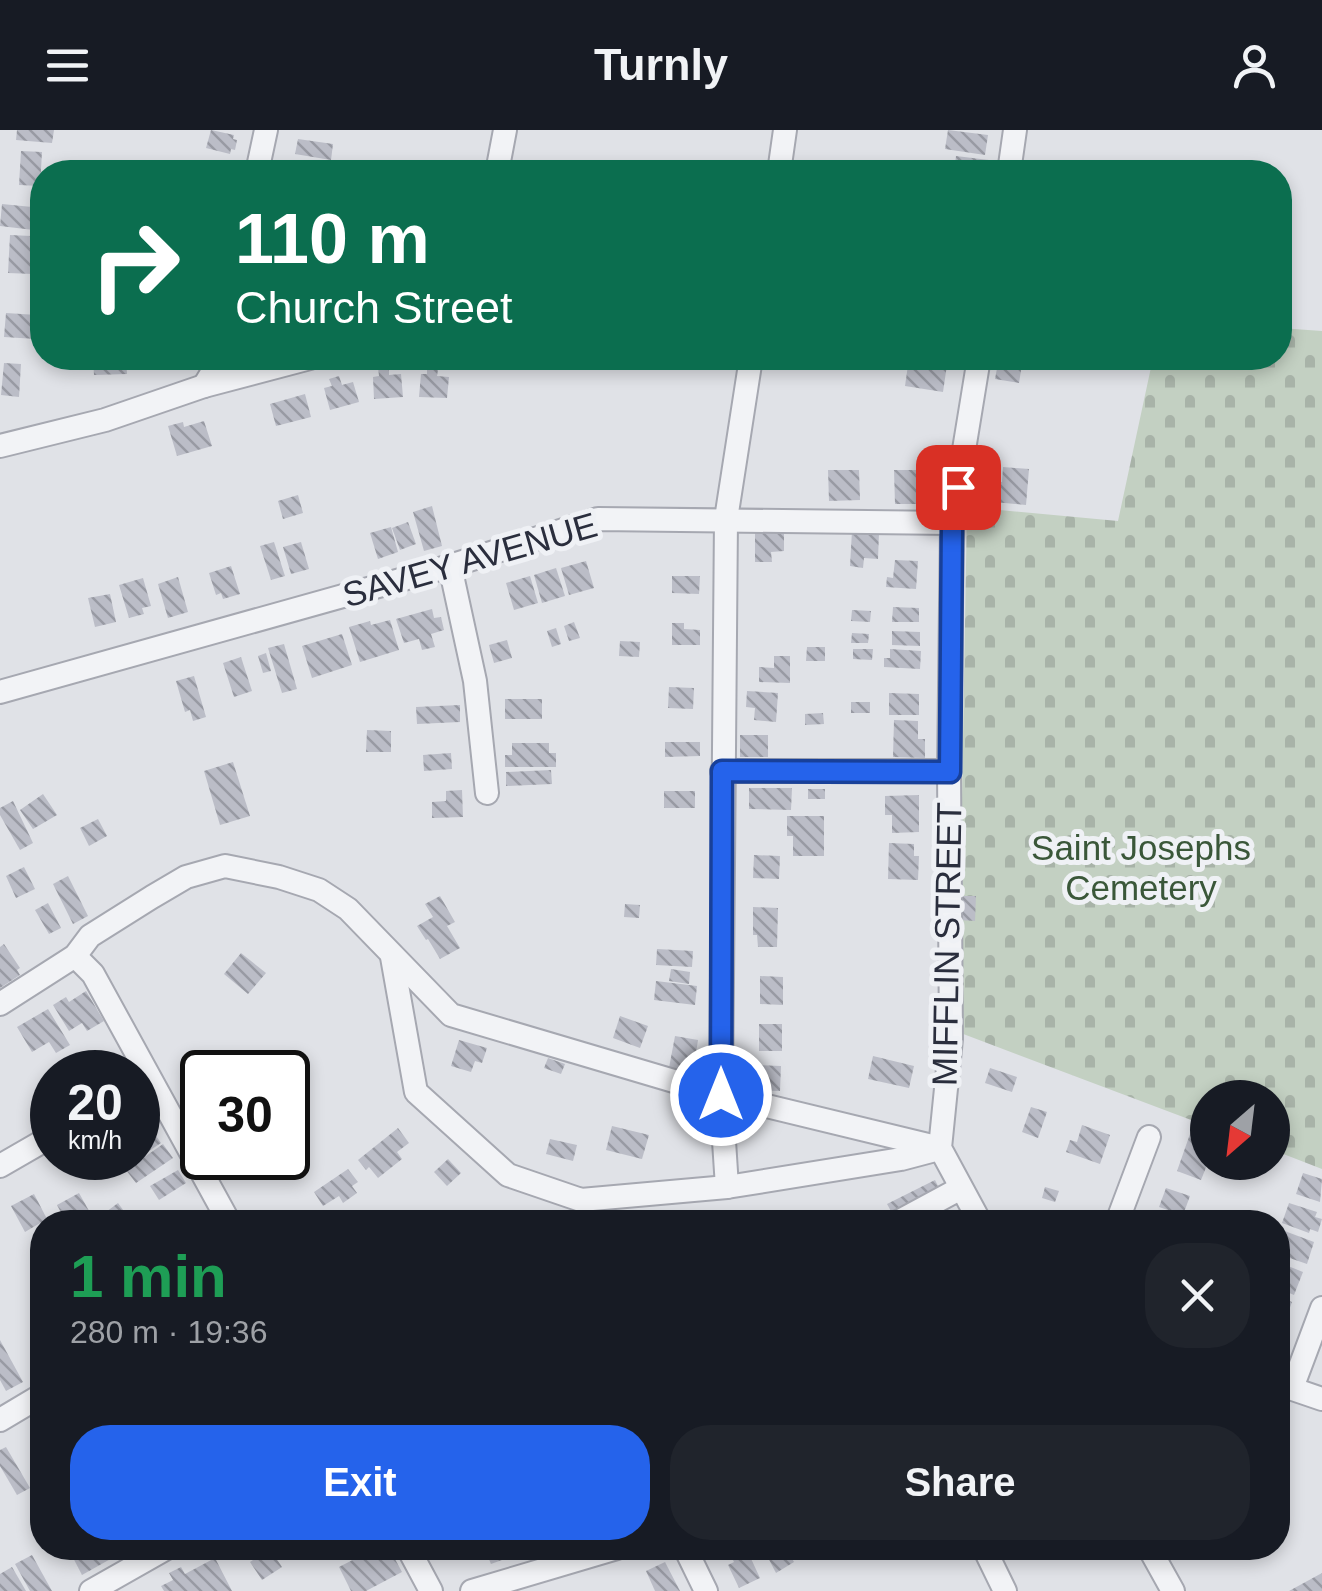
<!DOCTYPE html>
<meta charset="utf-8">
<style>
:root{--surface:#171b24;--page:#20242c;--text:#f1f3f6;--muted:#9ea1a6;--accent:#2563eb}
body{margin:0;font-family:Helvetica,sans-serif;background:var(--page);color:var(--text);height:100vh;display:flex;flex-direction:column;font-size:38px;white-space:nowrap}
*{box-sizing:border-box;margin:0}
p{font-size:32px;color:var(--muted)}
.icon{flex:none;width:55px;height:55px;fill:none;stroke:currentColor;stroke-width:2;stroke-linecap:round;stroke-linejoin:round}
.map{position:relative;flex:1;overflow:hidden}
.side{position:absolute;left:30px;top:1080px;width:1260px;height:350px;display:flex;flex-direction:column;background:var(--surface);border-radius:40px;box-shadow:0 5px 15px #0003}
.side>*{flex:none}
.hud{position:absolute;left:30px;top:30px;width:1262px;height:210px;border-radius:40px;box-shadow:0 5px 15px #0003;background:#0b6e4f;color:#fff;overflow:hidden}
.needle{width:65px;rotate:208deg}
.fabs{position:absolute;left:1190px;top:950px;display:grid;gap:20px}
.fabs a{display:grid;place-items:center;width:100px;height:100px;border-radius:50%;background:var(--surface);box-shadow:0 5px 15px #0003;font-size:50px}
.speed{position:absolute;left:30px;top:920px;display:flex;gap:20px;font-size:50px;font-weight:700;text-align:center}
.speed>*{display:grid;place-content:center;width:130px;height:130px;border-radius:50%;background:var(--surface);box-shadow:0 5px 15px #0003;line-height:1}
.speed small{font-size:25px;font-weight:400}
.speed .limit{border:5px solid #111;border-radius:15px;background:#fff;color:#111}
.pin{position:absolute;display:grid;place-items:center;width:85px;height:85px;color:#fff;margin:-42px;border-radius:20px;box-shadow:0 5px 15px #0006}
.me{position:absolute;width:110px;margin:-55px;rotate:0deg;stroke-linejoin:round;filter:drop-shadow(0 0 8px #0008)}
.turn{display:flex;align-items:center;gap:35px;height:210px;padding:0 40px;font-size:45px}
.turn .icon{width:130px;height:130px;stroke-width:2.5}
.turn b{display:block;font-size:70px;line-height:85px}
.round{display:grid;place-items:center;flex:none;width:105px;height:105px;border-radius:40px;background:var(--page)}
.summary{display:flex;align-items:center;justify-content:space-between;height:170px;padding:0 40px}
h1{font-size:60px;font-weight:700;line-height:75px;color:#1e9e55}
.button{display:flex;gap:20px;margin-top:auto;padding:20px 40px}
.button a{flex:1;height:115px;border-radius:40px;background:var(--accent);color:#fff;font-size:40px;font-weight:700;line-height:115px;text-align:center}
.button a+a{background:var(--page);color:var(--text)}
header{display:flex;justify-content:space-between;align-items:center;height:130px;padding:0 40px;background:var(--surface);font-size:45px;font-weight:700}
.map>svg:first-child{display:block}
</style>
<header><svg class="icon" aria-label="menu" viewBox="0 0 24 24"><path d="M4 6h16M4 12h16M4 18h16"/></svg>Turnly<svg class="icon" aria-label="person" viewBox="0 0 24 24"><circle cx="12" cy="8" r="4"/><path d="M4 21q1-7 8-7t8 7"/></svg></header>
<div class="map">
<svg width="1322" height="1461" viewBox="0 0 1322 1461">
<defs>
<pattern id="cemetery-stones" width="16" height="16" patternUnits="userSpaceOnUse" patternTransform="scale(2.5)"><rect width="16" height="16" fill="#c3d0c2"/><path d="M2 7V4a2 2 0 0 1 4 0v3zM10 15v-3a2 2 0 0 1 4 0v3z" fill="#a8b3a8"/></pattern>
<pattern id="building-back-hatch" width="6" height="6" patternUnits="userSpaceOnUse" patternTransform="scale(2.5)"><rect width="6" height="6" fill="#bbbdc7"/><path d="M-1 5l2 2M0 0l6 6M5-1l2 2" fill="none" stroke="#989aa3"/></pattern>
</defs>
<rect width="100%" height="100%" fill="#e0e2e7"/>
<polygon fill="url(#cemetery-stones)" points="1280,198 1322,201 1322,1039 1273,1020 1272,968 1208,968 1207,996 958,902 967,377 1118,391 1153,228 1280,228"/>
<g fill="url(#building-back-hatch)">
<polygon points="17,0 54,0 52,13 16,10"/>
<polygon points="211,0 234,5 233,9 237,10 235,20 231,19 230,24 206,18"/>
<polygon points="948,0 988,5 985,25 945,19"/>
<polygon points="298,9 333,14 331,30 295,24"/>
<polygon points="21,21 42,22 40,56 19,55"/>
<polygon points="956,26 997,31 995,42 954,42"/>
<polygon points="186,31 233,39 232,42 184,42"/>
<polygon points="2,74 42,78 42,101 0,96"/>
<polygon points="10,105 31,106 30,115 35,116 33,144 8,143"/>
<polygon points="6,183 37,185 36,209 4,207"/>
<polygon points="93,228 126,228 127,244 94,245"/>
<polygon points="909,228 948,228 943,262 905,256"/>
<polygon points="999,228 1023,228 1019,253 995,249"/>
<polygon points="4,233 21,234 19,267 1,265"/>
<polygon points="378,237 389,237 389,245 401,244 403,267 374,269 373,247 379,246"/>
<polygon points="427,239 438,240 437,246 449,247 447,268 419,267 421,244 427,244"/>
<polygon points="339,246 342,255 353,252 359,272 330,280 324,258 332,256 329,249"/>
<polygon points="305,264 311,287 276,296 270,274"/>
<polygon points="204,291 212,316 177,326 168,296 183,292 184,297"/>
<polygon points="1003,337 1029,339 1026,375 994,372 996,351 1002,352"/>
<polygon points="828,340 859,340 860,370 829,371"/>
<polygon points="894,340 929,340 929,366 920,366 920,374 895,374"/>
<polygon points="298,365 303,383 283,389 278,371"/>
<polygon points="432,376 442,416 424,421 413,382"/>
<polygon points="408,392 416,414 400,420 392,398"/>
<polygon points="391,397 398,422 378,429 370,403"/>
<polygon points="852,401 879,403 878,429 864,428 863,438 850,436"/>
<polygon points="755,403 784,403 784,421 771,422 772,432 755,432"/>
<polygon points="274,412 285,446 271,450 260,416"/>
<polygon points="301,412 309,439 291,444 283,417"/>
<polygon points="895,430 918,431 916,459 886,457 887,447 893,448"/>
<polygon points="586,431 594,458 569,465 561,438"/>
<polygon points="231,436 240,464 223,469 221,463 216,465 209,443"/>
<polygon points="556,438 565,466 542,473 534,445"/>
<polygon points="530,446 538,473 514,480 506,453"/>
<polygon points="672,446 700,446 699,464 672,463"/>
<polygon points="178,447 188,482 168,488 158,454"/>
<polygon points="143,448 151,476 142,478 144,484 129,488 119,455"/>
<polygon points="110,464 116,492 95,497 88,468"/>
<polygon points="893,477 919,478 919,492 892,492"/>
<polygon points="432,479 434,488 441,487 444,500 431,504 435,517 422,520 419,509 404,513 396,489"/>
<polygon points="852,480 871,481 870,492 851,491"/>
<polygon points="390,490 399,520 360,532 349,497 370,491 371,495"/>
<polygon points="574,492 580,508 569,511 564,496"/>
<polygon points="672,493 684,493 684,499 700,500 700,515 672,515"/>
<polygon points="556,498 561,514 552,517 547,501"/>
<polygon points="892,501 920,502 920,516 892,515"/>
<polygon points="852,503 869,504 868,513 851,513"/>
<polygon points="342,504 352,535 312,548 302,516"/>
<polygon points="507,510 512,528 494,533 489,515"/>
<polygon points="620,511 640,512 639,527 619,526"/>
<polygon points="284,514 297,559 282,563 268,518"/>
<polygon points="807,517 825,517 825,531 806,531"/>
<polygon points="853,519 873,519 872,530 853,529"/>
<polygon points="890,519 921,521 920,539 884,537 884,528 890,528"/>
<polygon points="266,523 271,541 263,543 258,526"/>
<polygon points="774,526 790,526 790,553 759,552 759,537 774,538"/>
<polygon points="241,527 252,561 234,567 223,533"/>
<polygon points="194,546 206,587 193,591 190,580 185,582 176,551"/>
<polygon points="669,557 694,558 693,579 668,578"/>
<polygon points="747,561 778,563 776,592 754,590 755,578 746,577"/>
<polygon points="889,563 919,564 919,585 889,585"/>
<rect x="505" y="569" width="37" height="20"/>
<rect x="851" y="572" width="19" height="11"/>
<polygon points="460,575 460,592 417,594 416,577"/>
<polygon points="823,583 824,594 805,595 805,584"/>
<polygon points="894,590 918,591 918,609 925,609 925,628 893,627"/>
<polygon points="367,600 391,601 391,622 366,622"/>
<rect x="740" y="605" width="28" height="22"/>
<polygon points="665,612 700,612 700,626 665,627"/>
<polygon points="512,613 549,613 549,623 556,623 556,637 505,637 505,625 512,625"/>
<polygon points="451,623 452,639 424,641 423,625"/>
<polygon points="233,632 250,686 220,695 204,641"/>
<polygon points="551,640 552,654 506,656 506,642"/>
<polygon points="749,658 792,658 791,680 749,679"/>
<rect x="808" y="659" width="17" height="10"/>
<polygon points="462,660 463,687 432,688 432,672 446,671 446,661"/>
<rect x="664" y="661" width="31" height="17"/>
<polygon points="43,664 57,685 33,699 20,680"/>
<polygon points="919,665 919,702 892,703 892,685 885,685 885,666"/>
<polygon points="13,671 33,713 20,720 0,685 0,678"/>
<polygon points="787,686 824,686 824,726 793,726 793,706 787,706"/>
<polygon points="98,689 107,706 89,716 80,698"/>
<polygon points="889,713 914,714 914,726 919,726 918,750 888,749"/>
<polygon points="754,725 780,726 779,749 753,748"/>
<polygon points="24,737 35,759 16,768 6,746"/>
<polygon points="68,746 88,786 73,794 53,754"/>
<polygon points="440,766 455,792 447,796 460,818 440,829 428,809 426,810 417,796 433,787 425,774"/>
<polygon points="960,766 976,766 975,791 959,790"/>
<polygon points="48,773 61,798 49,804 35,780"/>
<polygon points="625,774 640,775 639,788 624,787"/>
<polygon points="753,777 778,778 777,817 758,817 757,805 753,805"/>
<polygon points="4,814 20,838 17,840 20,845 0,858 0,817"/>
<polygon points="657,819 693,821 692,837 656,835"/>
<polygon points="241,823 266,843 248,864 224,844"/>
<polygon points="671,839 690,842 689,854 669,851"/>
<polygon points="760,846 783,847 783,875 760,874"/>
<polygon points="656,851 697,856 695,875 654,870"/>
<polygon points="86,861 104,891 87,901 82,893 69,901 53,875 66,867 69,872"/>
<polygon points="48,879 70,915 56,923 49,912 32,922 17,897"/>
<polygon points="620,886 648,896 640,918 613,908"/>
<rect x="759" y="894" width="23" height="27"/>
<polygon points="675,906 698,910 693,942 669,938"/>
<polygon points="459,910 487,918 482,933 475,931 471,942 451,936"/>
<polygon points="873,926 914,936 909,958 868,949"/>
<polygon points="548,928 565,934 561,944 544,938"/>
<polygon points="110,930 119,942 91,942"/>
<polygon points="759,935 781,936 780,961 751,960 752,944 759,945"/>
<polygon points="990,938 1017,947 1012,962 985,953"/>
<polygon points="1031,977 1047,982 1038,1008 1022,1002"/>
<polygon points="1082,995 1110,1005 1100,1034 1066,1022 1070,1010 1077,1012"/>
<polygon points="612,996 649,1005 642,1029 606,1020"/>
<polygon points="398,998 409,1013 397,1022 402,1029 378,1048 369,1037 366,1040 358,1030"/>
<polygon points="152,1000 161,1013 120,1040 112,1028 138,1028 138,1009"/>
<polygon points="1190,1004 1208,1011 1208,1032 1214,1032 1212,1037 1207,1035 1201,1050 1177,1041"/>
<polygon points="550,1009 577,1015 573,1031 546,1024"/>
<polygon points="163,1014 173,1028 136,1053 126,1040"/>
<polygon points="448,1029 461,1043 447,1056 434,1042"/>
<polygon points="348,1039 358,1052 352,1056 357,1063 343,1073 339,1066 323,1076 314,1062"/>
<polygon points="178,1040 186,1053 159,1070 150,1056"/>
<polygon points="1303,1043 1322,1049 1320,1072 1296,1064"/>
<polygon points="935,1050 939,1058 892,1083 887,1074"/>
<polygon points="1045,1057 1059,1061 1055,1072 1042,1068"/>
<polygon points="1166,1058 1190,1066 1183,1085 1159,1077"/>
<polygon points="79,1063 93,1088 85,1092 66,1092 57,1075"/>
<polygon points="34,1064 47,1089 25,1102 11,1076"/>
<polygon points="118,1073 129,1088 123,1092 114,1092 106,1082"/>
<polygon points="1289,1073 1317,1082 1315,1087 1322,1089 1318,1102 1310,1099 1309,1103 1282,1093"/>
<polygon points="1282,1100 1314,1112 1307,1134 1278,1124 1278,1114"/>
<polygon points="1278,1132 1303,1142 1294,1165 1278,1158"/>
<polygon points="1278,1166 1292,1172 1284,1194 1278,1192"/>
<polygon points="0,1210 23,1252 6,1261 0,1250"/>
<polygon points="6,1317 30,1358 17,1365 0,1336 0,1320"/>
<polygon points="68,1418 109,1418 114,1427 82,1445"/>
<polygon points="376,1418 389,1418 402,1442 366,1461 351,1461 339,1437"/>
<polygon points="477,1418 535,1418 491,1434 488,1427 481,1430"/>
<polygon points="763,1418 786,1418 794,1432 776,1443"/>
<polygon points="270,1419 282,1437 262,1450 250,1432"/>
<polygon points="747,1420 760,1448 739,1458 728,1435 734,1432 732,1428"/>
<polygon points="32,1425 52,1461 30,1461 15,1434"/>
<polygon points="215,1428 232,1461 164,1461 161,1456 173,1450 169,1443 181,1437 185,1444"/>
<polygon points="665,1432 680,1461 655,1461 646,1441"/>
<polygon points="12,1437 26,1461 0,1461 0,1444"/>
<polygon points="1322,1443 1322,1461 1289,1461"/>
</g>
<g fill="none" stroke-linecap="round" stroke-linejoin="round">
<defs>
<g id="minor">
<polyline points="257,42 266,0"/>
<polyline points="497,42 505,0"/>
<polyline points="779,42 785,0"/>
<polyline points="1009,42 1015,0"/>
<polyline points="979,228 952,393 949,641 951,909 940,1018 980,1092"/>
<polyline points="204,256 221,228"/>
<polyline points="0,316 105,290 204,256 310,228"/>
<polyline points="450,436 475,551 487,663"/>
<polyline points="0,562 450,436 598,389 952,393"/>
<polyline points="722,641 949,641"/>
<polyline points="75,826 93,844 229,1092"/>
<polyline points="392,827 416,962 508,1045 581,1070 727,1057 901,1029 935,1020"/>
<polyline points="0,874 75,826 90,806 152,767 186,747 225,736 279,747 319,760 348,779 451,885 721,965 940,1018"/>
<polyline points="0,1036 52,1006"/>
<polyline points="727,1057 721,965 726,389 751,228"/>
<polyline points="898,1092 961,1058"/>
<polyline points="1117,1092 1149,1007"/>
<polyline points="1281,1255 1322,1269"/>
<polyline points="1292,1258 1322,1178"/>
<polyline points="0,1290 42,1265"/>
<polyline points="408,1418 431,1461"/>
<polyline points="685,1418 706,1461"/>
<polyline points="984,1418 1005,1461"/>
<polyline points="1149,1418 1173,1461"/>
<polyline points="91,1461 167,1418"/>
<polyline points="472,1461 617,1418"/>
</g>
</defs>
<use href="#minor" stroke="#a6a8b1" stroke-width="26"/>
<use href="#minor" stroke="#f2f3f6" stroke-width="22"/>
</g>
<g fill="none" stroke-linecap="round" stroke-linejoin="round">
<defs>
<polyline id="route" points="721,965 722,641 950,642 952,393 958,357"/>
</defs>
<use href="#route" stroke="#184099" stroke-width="25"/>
<use href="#route" stroke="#2563eb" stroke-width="18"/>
</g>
<g text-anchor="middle" stroke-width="10" stroke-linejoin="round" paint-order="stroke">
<g font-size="35" fill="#2a2e3d" stroke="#eff1f5">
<text transform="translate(470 430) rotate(-16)" y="12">SAVEY AVENUE</text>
<text transform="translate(947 814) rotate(-89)" y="12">MIFFLIN STREET</text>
</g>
<g font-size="35" fill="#3a5739" stroke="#eff1f5">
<text x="1141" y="730">Saint Josephs<tspan x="1141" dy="40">Cemetery</tspan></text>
</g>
</g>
</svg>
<div class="fabs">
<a><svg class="needle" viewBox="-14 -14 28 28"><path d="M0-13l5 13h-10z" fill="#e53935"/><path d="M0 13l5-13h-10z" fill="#9ea1a6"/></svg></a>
</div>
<div class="speed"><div>20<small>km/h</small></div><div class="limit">30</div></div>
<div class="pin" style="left:958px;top:357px;background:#d93025"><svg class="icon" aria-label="arrive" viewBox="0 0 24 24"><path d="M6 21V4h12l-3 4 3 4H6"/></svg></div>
<svg class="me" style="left:721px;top:965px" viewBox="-20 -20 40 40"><circle r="17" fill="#2563eb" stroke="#fff" stroke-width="3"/><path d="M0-11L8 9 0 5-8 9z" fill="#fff"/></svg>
<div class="hud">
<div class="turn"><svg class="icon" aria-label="right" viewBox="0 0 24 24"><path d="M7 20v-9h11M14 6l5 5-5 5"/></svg><div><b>110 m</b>Church Street</div></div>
</div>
<section class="side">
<div class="summary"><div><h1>1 min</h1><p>280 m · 19:36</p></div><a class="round"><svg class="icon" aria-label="close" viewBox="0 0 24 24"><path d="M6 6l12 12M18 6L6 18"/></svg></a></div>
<div class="button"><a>Exit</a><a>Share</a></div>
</section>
</div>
